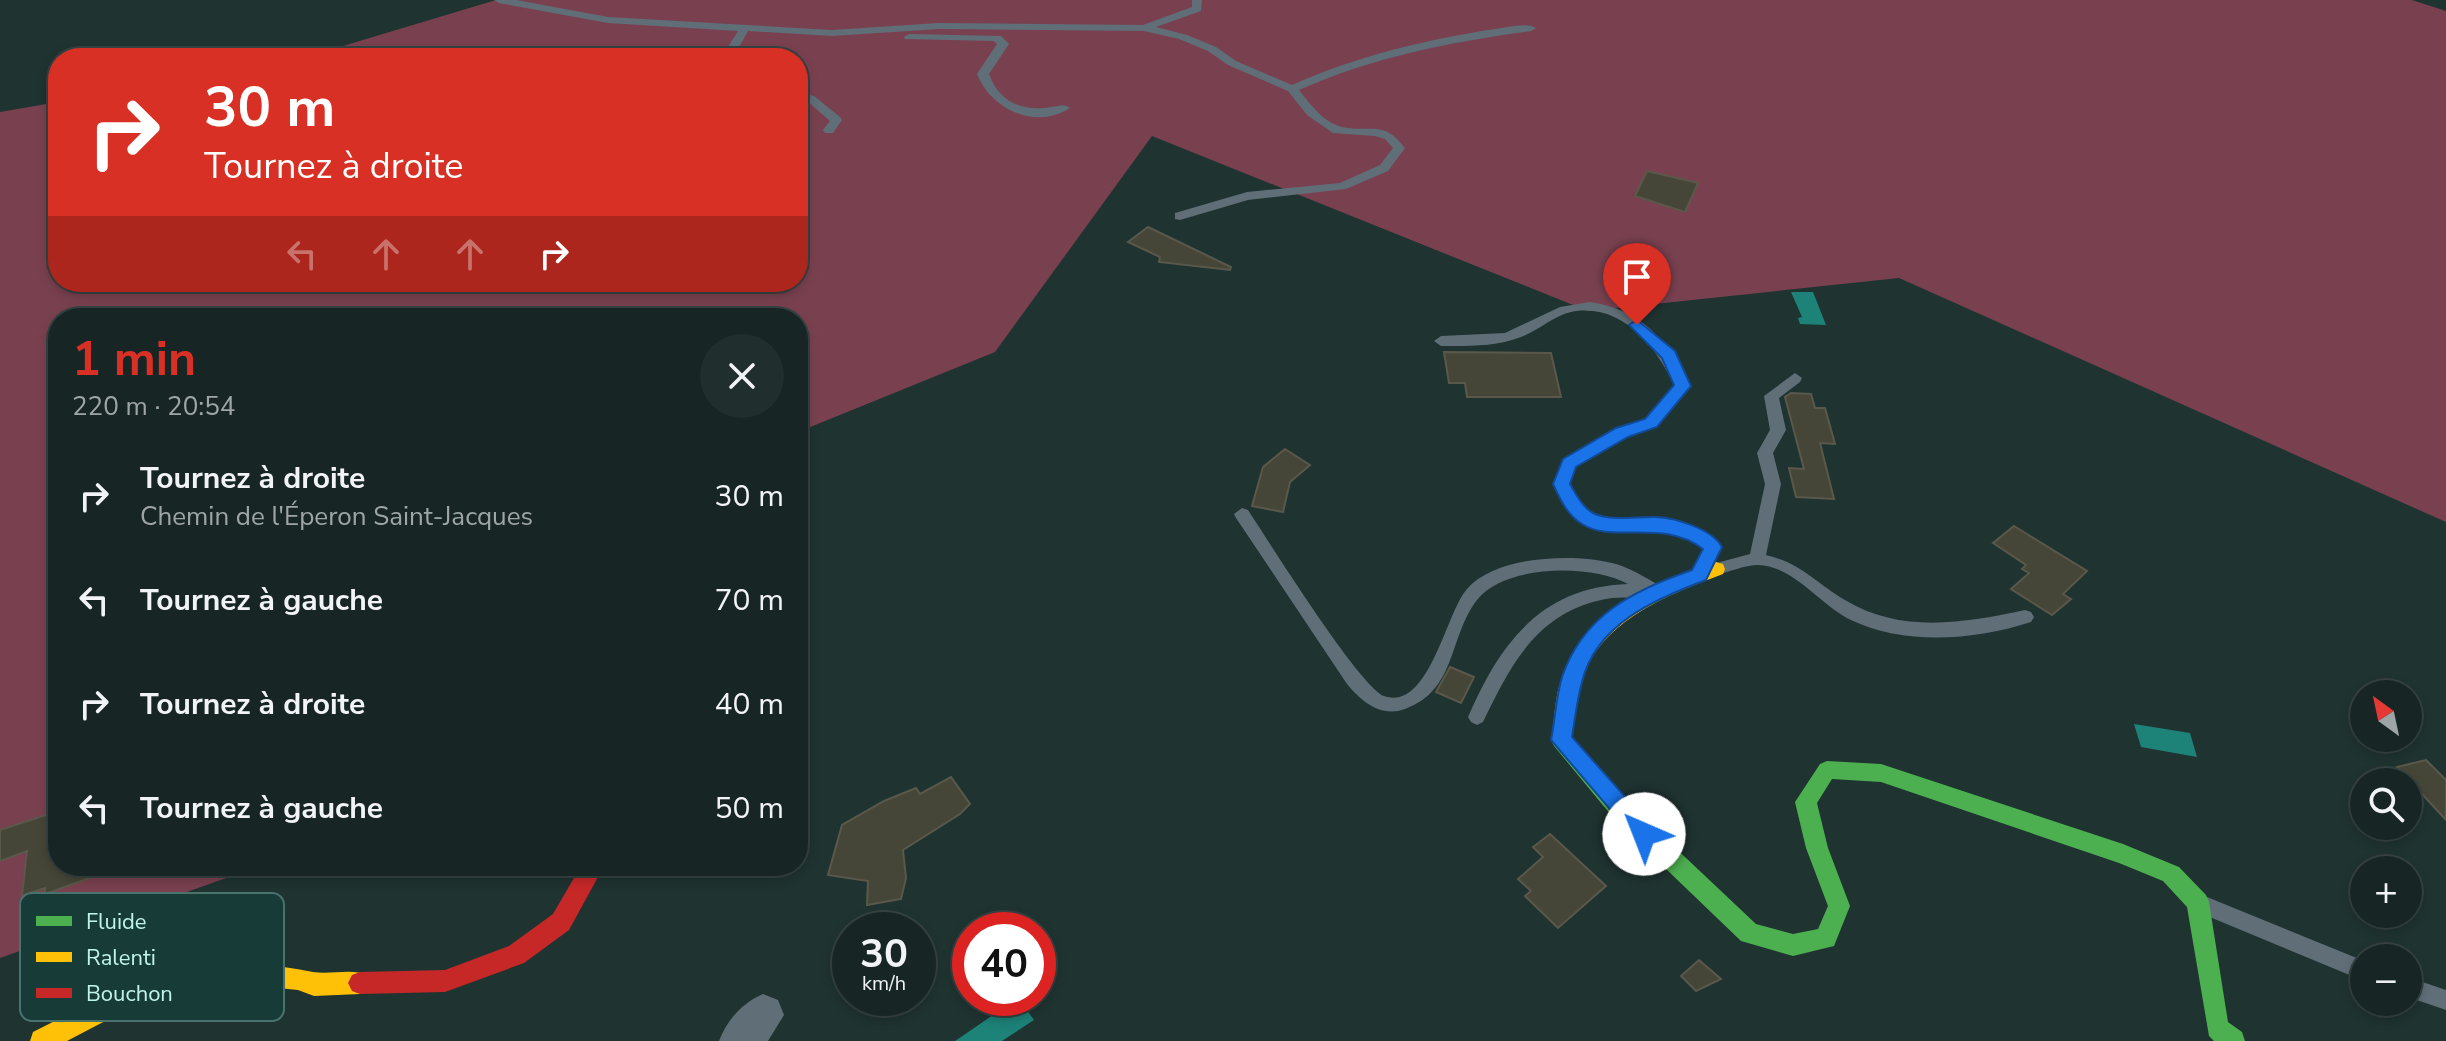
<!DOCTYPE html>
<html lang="fr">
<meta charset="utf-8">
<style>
:root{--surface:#172625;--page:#202e2d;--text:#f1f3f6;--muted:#9ea5a7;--line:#364342;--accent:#d93025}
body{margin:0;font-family:"Nunito Sans",sans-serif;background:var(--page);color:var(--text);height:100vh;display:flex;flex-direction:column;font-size:30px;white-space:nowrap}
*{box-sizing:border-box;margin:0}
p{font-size:26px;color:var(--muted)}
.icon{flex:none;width:44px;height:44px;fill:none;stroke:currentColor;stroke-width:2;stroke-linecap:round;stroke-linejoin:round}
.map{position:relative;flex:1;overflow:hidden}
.panel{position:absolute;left:48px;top:308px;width:760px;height:568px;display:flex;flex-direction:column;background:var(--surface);border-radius:32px;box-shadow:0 4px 12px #0003,0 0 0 2px var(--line)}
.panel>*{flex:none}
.top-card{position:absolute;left:48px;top:48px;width:760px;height:244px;border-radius:32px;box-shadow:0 4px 12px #0003,0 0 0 2px var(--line);background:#d93025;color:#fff;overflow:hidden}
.needle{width:52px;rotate:327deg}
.buttons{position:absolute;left:2350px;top:680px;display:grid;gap:16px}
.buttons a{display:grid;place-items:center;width:72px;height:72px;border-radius:50%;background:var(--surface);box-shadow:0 4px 12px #0003,0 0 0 2px var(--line);font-size:40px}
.speed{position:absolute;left:832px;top:912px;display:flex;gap:16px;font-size:40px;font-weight:700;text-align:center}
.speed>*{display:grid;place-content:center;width:104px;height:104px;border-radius:50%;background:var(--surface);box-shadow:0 4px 12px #0003,0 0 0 2px var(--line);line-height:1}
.speed small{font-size:20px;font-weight:400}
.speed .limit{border:12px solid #d22;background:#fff;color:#111}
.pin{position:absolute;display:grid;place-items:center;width:68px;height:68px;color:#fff;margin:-82px -34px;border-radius:50% 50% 50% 0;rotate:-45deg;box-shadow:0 0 8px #0007}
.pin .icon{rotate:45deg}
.me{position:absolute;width:88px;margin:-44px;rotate:316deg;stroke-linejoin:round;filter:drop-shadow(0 0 6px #0008)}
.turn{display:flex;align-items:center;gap:28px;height:168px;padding:0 24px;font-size:36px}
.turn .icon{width:104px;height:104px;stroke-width:2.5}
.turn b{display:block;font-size:56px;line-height:68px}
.lanes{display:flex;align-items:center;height:76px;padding:0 24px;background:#0003;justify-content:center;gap:40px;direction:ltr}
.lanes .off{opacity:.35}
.round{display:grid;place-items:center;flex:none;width:84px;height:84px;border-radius:42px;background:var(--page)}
.summary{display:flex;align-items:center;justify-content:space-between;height:136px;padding:0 24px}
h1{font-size:48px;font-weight:700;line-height:60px;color:var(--accent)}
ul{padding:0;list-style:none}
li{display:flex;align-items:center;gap:24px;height:104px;padding:0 24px}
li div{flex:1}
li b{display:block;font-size:30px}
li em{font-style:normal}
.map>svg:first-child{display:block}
</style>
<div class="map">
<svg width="2446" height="1041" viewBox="0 0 2446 1041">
<rect width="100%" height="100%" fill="#1f3331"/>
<polygon fill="#794150" points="496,0 2412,0 2446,11 2446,522 1899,278 1588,311 1152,136 995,352 798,432 798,318 58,318 58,866 260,866 0,958 0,112 58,102 58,282 798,282 798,58 303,58"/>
<g fill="#1d8278">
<polygon points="1791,292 1813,292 1826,325 1800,324 1798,318 1802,317"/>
<polygon points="2134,724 2190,733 2197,757 2141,747"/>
<polygon points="1018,998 1034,1020 1002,1041 955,1041"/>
</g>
<g fill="#454637" stroke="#5a584b" stroke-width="2">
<polygon points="1647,171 1698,183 1685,212 1635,196"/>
<polygon points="1148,227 1231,267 1230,270 1159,262 1160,257 1128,242"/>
<polygon points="1444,352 1551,353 1561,397 1467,397 1465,383 1449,383"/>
<polygon points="1791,393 1811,394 1815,408 1825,408 1835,444 1820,443 1834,499 1796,497 1789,468 1804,469 1785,397"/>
<polygon points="1285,449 1310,465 1290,482 1283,512 1252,506 1263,467"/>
<polygon points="2014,526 2087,571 2063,594 2071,599 2052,615 2011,589 2029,573 2022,569 2026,565 1993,543"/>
<polygon points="1450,667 1474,677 1461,703 1436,692"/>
<polygon points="2426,760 2446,780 2446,820 2397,767"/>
<polygon points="951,777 970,804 960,814 903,850 906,878 901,899 867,905 868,881 828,875 842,825 884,801 916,788 920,794"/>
<polygon points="58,811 58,866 114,866 115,869 45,894 45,888 22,896 27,851 0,861 0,830"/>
<polygon points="1550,834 1606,886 1558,928 1525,896 1531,891 1518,879 1543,857 1533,847"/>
<polygon points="1699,960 1721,979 1696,991 1681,976"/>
</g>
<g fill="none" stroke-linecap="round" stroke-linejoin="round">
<g fill="#606e78" fill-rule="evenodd">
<path d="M494,0h22l92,17 224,13 107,-7 204,2 49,-18v-7h10l-1,11 -45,16 31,8 29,12 20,14 56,24c65,-29 132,-45 203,-56 12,-1 31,-7 41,-1l-5,3c-81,11 -158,26 -232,59 11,14 25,33 43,37 29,6 41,-8 63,21l-17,23 -42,18 -98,11 -68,20 -5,-1v-6l72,-21 93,-9 40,-18 13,-17 -8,-9 -10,-3 -42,-3 -26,-18 -19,-24 -60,-26 -20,-14 -29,-12 -35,-8 -205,-2 -107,7 -84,-5 -15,27h-12l17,-27 -130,-8 -109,-20z"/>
<path d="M909,34l92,2 8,8 -20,30c10,28 33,38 63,33 8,-1 11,-4 18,1 -34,22 -79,2 -93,-34l20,-30 -3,-3 -89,-2 -1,-2z"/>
<polygon points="798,92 814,96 840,117 842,120 833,133 825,133 823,130 830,121 806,100 798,98"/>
<path d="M1590,302c53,8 77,38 99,84l-33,41 -29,10 -52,29 -6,18c6,11 12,23 23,30 17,11 43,3 62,4 24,1 46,11 65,25l2,4 -8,17 37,-10 15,-70 -8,-31 13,-23 -6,-34 31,-23 7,5 -2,4 -21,16 7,32 -13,23 8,31 -15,71c35,8 50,28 79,45 56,34 119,23 180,10l6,2 3,5 -3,5c-55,18 -126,24 -180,-2 -30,-14 -57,-54 -93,-55 -13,0 -29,7 -42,10l-7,-4 -3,7h-12l-2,-5 12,-24c-12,-8 -25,-16 -40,-18 -28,-4 -62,9 -86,-11 -12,-9 -18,-23 -25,-36l11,-25 53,-30 29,-10 28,-34c-18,-39 -53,-83 -103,-73 -18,4 -33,19 -50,25 -26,10 -53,9 -80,9l-7,-5 7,-5 64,-3 55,-26z"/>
<path d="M1242,508l6,2c20,30 111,176 136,186 45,16 62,-84 83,-107 28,-33 105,-36 145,-26 18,4 33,15 49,23l2,5 -2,5c-13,4 -34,0 -49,2 -74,11 -100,65 -129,124l-6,3 -6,-3 -3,-5c32,-74 73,-130 160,-133 -36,-20 -123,-20 -151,16 -29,38 -20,90 -72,109 -24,9 -44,-8 -58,-25l-111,-166 -2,-4z"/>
<polygon points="2207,897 2364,961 2364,981 2200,913 2197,906 2200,899"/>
<polygon points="2408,977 2446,990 2446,1010 2408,997"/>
</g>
<path fill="#606e78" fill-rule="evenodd" d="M763,994l15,6 6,15 -16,26h-49c8,-21 23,-38 44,-47z"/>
<polygon fill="#4caf50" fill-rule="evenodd" points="1562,724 1569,727 1572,738 1632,807 1756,924 1793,934 1818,929 1828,906 1806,848 1795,802 1820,764 1827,761 1881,764 2123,844 2179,867 2206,895 2209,902 2228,1022 2242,1032 2245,1041 2214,1041 2209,1036 2187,907 2163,881 2119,863 1881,782 1832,779 1817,803 1828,848 1850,906 1834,946 1793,956 1741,941 1616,821 1554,746 1551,740 1555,727"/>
<g fill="#ffc107" fill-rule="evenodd">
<path d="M1716,562l7,2 2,5 -2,5c-55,21 -119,45 -141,104 -8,20 -4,43 -13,61l-7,3 -7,-3 -3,-6c3,-18 3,-38 10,-55 27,-66 90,-96 154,-116z"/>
<path d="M201,958c38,3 75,7 112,14 18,3 38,-4 55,3l4,8 -4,8 -8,3 -46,2 -16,-6 -97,-10 -31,7 -103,54h-37l3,-9 126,-64z"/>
</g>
<polygon fill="#c62828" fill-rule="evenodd" points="581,866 604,866 569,930 524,963 445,992 360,994 352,991 348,983 352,975 360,972 445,970 509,946 553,914"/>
</g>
<path fill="#1a73e8" stroke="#114b97" stroke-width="2" d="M1637,320l38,31 16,35 -34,41 -29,10 -52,30 -6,17c6,10 12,23 23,29 18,9 44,3 63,4 20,1 56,12 66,30l-16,33c-51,19 -110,44 -124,102 -5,18 -7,37 -10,55l80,90 3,7 -3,7 -8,3 -7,-3 -86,-101c4,-20 5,-43 11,-63 21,-62 72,-87 130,-107l11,-21c-40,-31 -90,-5 -121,-25 -15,-9 -22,-25 -29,-40l10,-25 53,-31 29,-9 29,-34 -12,-27 -33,-33z"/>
<rect x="20" y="893" width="264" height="128" rx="12" fill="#173b37" stroke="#4a726d" stroke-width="2"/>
<rect x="36" y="916" width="36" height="10" fill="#4caf50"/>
<rect x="36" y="952" width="36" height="10" fill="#ffc107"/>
<rect x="36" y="988" width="36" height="10" fill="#c62828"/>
<g font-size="22" fill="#c0f3eb">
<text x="86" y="929">Fluide</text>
<text x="86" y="965">Ralenti</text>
<text x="86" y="1001">Bouchon</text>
</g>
</svg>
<div class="buttons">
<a><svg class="needle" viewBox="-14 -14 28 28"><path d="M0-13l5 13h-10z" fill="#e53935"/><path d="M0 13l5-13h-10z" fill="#9ea5a7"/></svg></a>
<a><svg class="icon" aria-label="search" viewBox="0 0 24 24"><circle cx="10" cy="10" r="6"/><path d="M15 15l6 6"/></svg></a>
<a>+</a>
<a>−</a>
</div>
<div class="speed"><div>30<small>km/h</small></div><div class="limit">40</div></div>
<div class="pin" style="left:1637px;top:325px;background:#d93025"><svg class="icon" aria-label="arrive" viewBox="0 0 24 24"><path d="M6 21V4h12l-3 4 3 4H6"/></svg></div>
<svg class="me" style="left:1644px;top:834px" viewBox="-20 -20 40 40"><circle r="19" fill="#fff"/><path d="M0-13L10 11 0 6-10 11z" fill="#1a73e8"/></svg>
<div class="top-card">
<div class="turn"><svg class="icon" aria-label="right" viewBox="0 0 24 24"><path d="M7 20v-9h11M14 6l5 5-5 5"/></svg><div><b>30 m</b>Tournez à droite</div></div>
<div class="lanes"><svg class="icon off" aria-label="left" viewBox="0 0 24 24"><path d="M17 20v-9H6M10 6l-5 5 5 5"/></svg><svg class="icon off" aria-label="ahead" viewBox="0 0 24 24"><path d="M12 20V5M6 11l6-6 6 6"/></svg><svg class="icon off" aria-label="ahead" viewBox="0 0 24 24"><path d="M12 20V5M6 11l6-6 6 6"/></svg><svg class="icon" aria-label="right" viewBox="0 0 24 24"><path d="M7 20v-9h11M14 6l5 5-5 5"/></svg></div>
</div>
<section class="panel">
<div class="summary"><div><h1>1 min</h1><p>220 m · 20:54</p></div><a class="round"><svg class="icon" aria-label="close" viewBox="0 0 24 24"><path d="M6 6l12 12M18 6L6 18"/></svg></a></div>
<ul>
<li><svg class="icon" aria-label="right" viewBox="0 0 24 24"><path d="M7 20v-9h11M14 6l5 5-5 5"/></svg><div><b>Tournez à droite</b><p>Chemin de l'Éperon Saint-Jacques</p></div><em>30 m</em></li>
<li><svg class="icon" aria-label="left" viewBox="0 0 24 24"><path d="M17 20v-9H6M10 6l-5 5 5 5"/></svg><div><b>Tournez à gauche</b></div><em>70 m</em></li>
<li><svg class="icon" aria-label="right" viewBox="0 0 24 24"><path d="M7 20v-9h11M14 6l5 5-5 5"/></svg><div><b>Tournez à droite</b></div><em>40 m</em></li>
<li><svg class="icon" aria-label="left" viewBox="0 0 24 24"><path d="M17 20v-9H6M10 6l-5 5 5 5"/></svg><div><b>Tournez à gauche</b></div><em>50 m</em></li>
</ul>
</section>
</div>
